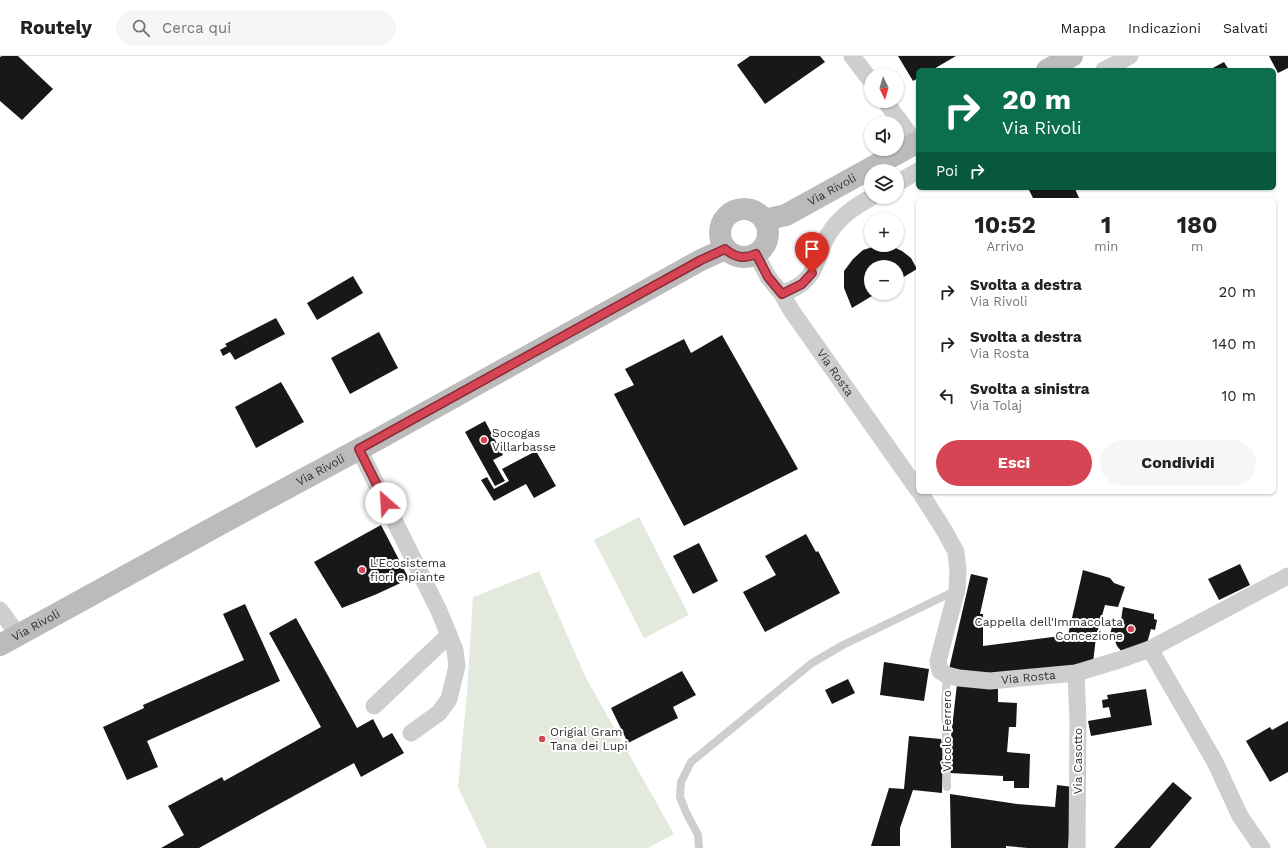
<!DOCTYPE html>
<html lang="it">
<meta charset="utf-8">
<style>
:root{--surface:#fff;--page:#f6f6f6;--text:#222;--muted:#767676;--line:#e0e0e0;--accent:#d74454}
body{margin:0;font-family:"Work Sans",sans-serif;background:var(--page);color:var(--text);height:100vh;display:flex;flex-direction:column;font-size:15px;white-space:nowrap}
*{box-sizing:border-box;margin:0}
p{font-size:13px;color:var(--muted)}
.icon{flex:none;width:22px;height:22px;fill:none;stroke:currentColor;stroke-width:2;stroke-linecap:round;stroke-linejoin:round}
.map{position:relative;flex:1;overflow:hidden}
.details{position:absolute;left:916px;top:142px;width:360px;height:296px;display:flex;flex-direction:column;background:var(--surface);border-radius:6px;box-shadow:0 1px 3px #0004}
.details>*{flex:none}
.top-card{position:absolute;left:916px;top:12px;width:360px;height:122px;border-radius:6px;box-shadow:0 1px 3px #0004;background:#0b6e4f;color:#fff;overflow:hidden}
.needle{width:26px;rotate:175deg}
.tools{position:absolute;left:864px;top:12px;display:grid;gap:8px}
.tools a{display:grid;place-items:center;width:40px;height:40px;border-radius:50%;background:var(--surface);box-shadow:0 1px 3px #0004;font-size:20px}
.pin{position:absolute;display:grid;place-items:center;width:34px;height:34px;color:#fff;margin:-41px -17px;border-radius:50% 50% 50% 0;rotate:-45deg;box-shadow:0 0 4px #0007}
.pin .icon{rotate:45deg}
.me{position:absolute;width:44px;margin:-22px;rotate:334deg;stroke-linejoin:round;filter:drop-shadow(0 0 3px #0008)}
.turn{display:flex;align-items:center;gap:14px;height:84px;padding:0 20px;font-size:18px}
.turn .icon{width:52px;height:52px;stroke-width:2.5}
.turn b{display:block;font-size:28px;line-height:34px}
.then{display:flex;align-items:center;height:38px;padding:0 20px;background:#0003;gap:8px;font-size:15px}
.eta{display:flex;justify-content:space-evenly;align-items:center;height:68px;text-align:center}
.eta b{font-size:24px;font-weight:700;line-height:28px}
.primary-button{display:flex;gap:8px;margin-top:auto;padding:8px 20px}
.primary-button a{flex:1;height:46px;border-radius:24px;background:var(--accent);color:#fff;font-size:16px;font-weight:700;line-height:46px;text-align:center}
.primary-button a+a{background:var(--page);color:var(--text)}
ul{padding:0;list-style:none}
li{display:flex;align-items:center;gap:12px;height:52px;padding:0 20px}
li div{flex:1}
li b{display:block;font-size:15px}
li em{font-style:normal}
header{display:flex;align-items:center;gap:24px;box-sizing:border-box;height:56px;padding:0 20px;background:var(--surface);border-bottom:1px solid var(--line)}
header strong{font-size:19px}
nav{display:flex;gap:22px;margin-inline-start:auto;font-size:14px}
.search{width:280px;height:36px;background:var(--page);display:flex;align-items:center;gap:10px;box-sizing:border-box;padding:0 14px;border-radius:22px;color:var(--muted);font-size:15px}
.map>svg:first-child{display:block}
</style>
<header>
<strong>Routely</strong>
<div class="search"><svg class="icon" aria-label="search" viewBox="0 0 24 24"><circle cx="10" cy="10" r="6"/><path d="M15 15l6 6"/></svg>Cerca qui</div>
<nav><a>Mappa</a><a>Indicazioni</a><a>Salvati</a></nav>
</header>
<div class="map">
<svg width="1288" height="792" viewBox="0 0 1288 792">
<rect width="100%" height="100%" fill="#fff"/>
<g fill="#e4e9dd">
<polygon points="639,461 689,559 644,582 594,484"/>
<polygon points="539,515 586,622 674,778 648,792 487,792 458,731 467,636 473,541"/>
</g>
<g fill="#181818">
<polygon points="2,0 18,0 53,33 22,64 0,45 0,1"/>
<polygon points="750,0 820,0 825,6 765,48 737,9"/>
<polygon points="898,0 956,0 932,14 918,14 918,22 913,25"/>
<polygon points="1269,0 1288,0 1288,12 1278,17"/>
<polygon points="1224,6 1229,14 1209,14"/>
<polygon points="1028,132 1077,132 1075,133 1080,144 1034,144"/>
<polygon points="889,189 902,195 911,202 917,213 897,225 897,211 871,211 871,237 877,237 852,252 844,232 844,215 853,203 863,194 876,190"/>
<polygon points="353,220 363,237 317,264 307,247"/>
<polygon points="276,262 285,278 235,304 230,296 223,300 220,294 227,290 225,288"/>
<polygon points="379,276 398,312 350,338 331,302"/>
<polygon points="722,279 798,413 684,470 614,338 634,329 625,313 684,283 691,297"/>
<polygon points="281,326 304,366 256,392 235,351"/>
<polygon points="485,365 503,399 493,404 505,425 495,430 465,376"/>
<polygon points="536,395 556,430 534,442 526,428 494,445 481,424 487,421 494,433 509,425 502,413"/>
<polygon points="381,469 409,523 377,538 342,552 314,506"/>
<polygon points="806,478 816,496 818,495 840,537 765,576 743,536 776,519 765,500"/>
<polygon points="699,487 718,525 693,538 673,500"/>
<polygon points="1240,508 1250,529 1219,544 1208,523"/>
<polygon points="1083,514 1110,522 1114,527 1125,531 1118,551 1105,549 1096,581 1093,607 984,620 949,613 971,518 988,522 980,558 983,558 983,590 1068,579"/>
<polygon points="245,548 280,625 147,685 158,711 127,724 103,671 144,652 143,649 244,604 223,558"/>
<polygon points="1123,551 1154,558 1154,563 1157,564 1155,574 1151,573 1146,591 1136,589 1135,592 1122,596 1117,590 1115,585 1109,583 1114,562 1121,564"/>
<polygon points="296,562 357,672 373,663 383,682 392,677 404,697 361,721 354,707 199,792 161,792 184,779 168,750 222,721 224,725 321,671 269,577"/>
<polygon points="884,606 929,613 924,645 880,639"/>
<polygon points="682,615 696,639 673,651 678,662 628,687 611,652"/>
<polygon points="848,623 855,637 832,648 825,634"/>
<polygon points="957,628 998,632 998,646 1017,647 1016,671 1009,671 1007,696 1030,698 1029,732 1014,732 1014,725 1003,725 1003,720 950,717 949,698"/>
<polygon points="1146,633 1152,669 1091,680 1088,665 1111,661 1109,651 1103,652 1102,644 1108,643 1107,639"/>
<polygon points="1288,665 1288,716 1270,726 1246,685 1270,671 1272,674"/>
<polygon points="909,680 941,683 943,693 942,737 913,734 900,772 900,790 871,790 889,732 904,733"/>
<polygon points="1173,726 1192,742 1150,792 1114,792"/>
<polygon points="1057,729 1073,731 1068,792 1028,792 1006,790 1006,792 951,792 950,738 1017,748 1055,751"/>
</g>
<g fill="none" stroke-linecap="round" stroke-linejoin="round">
<g stroke="#cecece" stroke-width="8">
<polyline points="947,619 945,646 947,731"/>
<polyline points="699,792 698,779 686,756 680,741 681,726 691,706 812,607 843,589 957,534"/>
</g>
<g stroke="#cecece" stroke-width="17">
<polyline points="852,0 871,25"/>
<polyline points="1104,14 1130,0"/>
<polyline points="885,45 916,87"/>
<polyline points="897,127 918,115"/>
<path id="s1" d="M756,198l12,23 14,17 9,16 127,180"/>
<path d="M782,238c6,-3 14,-6 19,-10 17,-12 17,-33 27,-49 11,-18 26,-28 44,-38"/>
<polyline points="359,393 439,555 455,594 457,610 449,643 439,657 411,677"/>
<path id="s2" d="M920,436l24,38 12,22 2,19 -1,18 -19,72 2,10 7,4 12,3 31,3 86,-8 43,-13 31,-11 138,-73"/>
<polyline points="0,554 18,579"/>
<polyline points="1150,593 1215,706 1240,760 1262,792"/>
<polyline points="1076,617 1078,666 1077,792"/>
<polyline points="374,650 449,579"/>
</g>
<g stroke="#bbb" stroke-width="22">
<polyline points="1047,14 1072,0"/>
<circle cx="744" cy="177" r="24"/>
<path id="s3" d="M764,164l22,-5 132,-73"/>
<path id="s4" d="M0,589l224,-123 156,-84 321,-178 24,-11"/>
</g>
</g>
<g fill="none" stroke-linecap="round" stroke-linejoin="round">
<defs>
<path id="route" d="M386,447l-27,-54 342,-189 24,-11c11,9 19,10 31,5l12,23 14,17 20,-10 10,-11"/>
</defs>
<use href="#route" stroke="#8c2c37" stroke-width="10"/>
<use href="#route" stroke="#d74454" stroke-width="7"/>
</g>
<g fill="#d74454" stroke="#fff" stroke-width="1.5">
<circle cx="484" cy="384" r="4"/>
<circle cx="362" cy="514" r="4"/>
<circle cx="1131" cy="573" r="4"/>
<circle cx="542" cy="683" r="4"/>
</g>
<g text-anchor="middle" stroke-width="4" stroke-linejoin="round" paint-order="stroke">
<g font-size="12" fill="#313131" stroke="#fff">
<text dy="4" stroke="none"><textPath href="#s3" startOffset="75">Via Rivoli</textPath></text>
<text dy="4" stroke="none"><textPath href="#s1" startOffset="143">Via Rosta</textPath></text>
<text dy="4" stroke="none"><textPath href="#s4" startOffset="365">Via Rivoli</textPath></text>
<text dy="4" stroke="none"><textPath href="#s4" startOffset="41">Via Rivoli</textPath></text>
<text dy="4" stroke="none"><textPath href="#s2" startOffset="282">Via Rosta</textPath></text>
<text transform="translate(947 675) rotate(-90)" y="4">Vicolo Ferrero</text>
<text transform="translate(1078 705) rotate(-90)" y="4">Via Casotto</text>
</g>
<g font-size="12" fill="#313131" stroke="#fff" text-anchor="start">
<text x="492" y="381">Socogas<tspan x="492" dy="14">Villarbasse</tspan></text>
<text x="370" y="511">L'Ecosistema<tspan x="370" dy="14">fiori e piante</tspan></text>
<text x="1123" y="570" text-anchor="end">Cappella dell'Immacolata<tspan x="1123" dy="14">Concezione</tspan></text>
<text x="550" y="680">Origial Gram<tspan x="550" dy="14">Tana dei Lupi</tspan></text>
</g>
</g>
</svg>
<div class="tools">
<a><svg class="needle" viewBox="-14 -14 28 28"><path d="M0-13l5 13h-10z" fill="#e53935"/><path d="M0 13l5-13h-10z" fill="#767676"/></svg></a>
<a><svg class="icon" aria-label="sound" viewBox="0 0 24 24"><path d="M4 9h4l5-4v14l-5-4H4zM17 9q2 3 0 6"/></svg></a>
<a><svg class="icon" aria-label="layers" viewBox="0 0 24 24"><path d="M12 4l9 5-9 5-9-5zM3 14l9 5 9-5"/></svg></a>
<a>+</a>
<a>−</a>
</div>
<div class="pin" style="left:812px;top:217px;background:#d93025"><svg class="icon" aria-label="arrive" viewBox="0 0 24 24"><path d="M6 21V4h12l-3 4 3 4H6"/></svg></div>
<svg class="me" style="left:386px;top:447px" viewBox="-20 -20 40 40"><circle r="19" fill="#fff"/><path d="M0-13L10 11 0 6-10 11z" fill="#d74454"/></svg>
<div class="top-card">
<div class="turn"><svg class="icon" aria-label="right" viewBox="0 0 24 24"><path d="M7 20v-9h11M14 6l5 5-5 5"/></svg><div><b>20 m</b>Via Rivoli</div></div>
<div class="then">Poi<svg class="icon" aria-label="right" viewBox="0 0 24 24"><path d="M7 20v-9h11M14 6l5 5-5 5"/></svg></div>
</div>
<section class="details">
<div class="eta">
<div><b>10:52</b><p>Arrivo</p></div>
<div><b>1</b><p>min</p></div>
<div><b>180</b><p>m</p></div>
</div>
<ul>
<li><svg class="icon" aria-label="right" viewBox="0 0 24 24"><path d="M7 20v-9h11M14 6l5 5-5 5"/></svg><div><b>Svolta a destra</b><p>Via Rivoli</p></div><em>20 m</em></li>
<li><svg class="icon" aria-label="right" viewBox="0 0 24 24"><path d="M7 20v-9h11M14 6l5 5-5 5"/></svg><div><b>Svolta a destra</b><p>Via Rosta</p></div><em>140 m</em></li>
<li><svg class="icon" aria-label="left" viewBox="0 0 24 24"><path d="M17 20v-9H6M10 6l-5 5 5 5"/></svg><div><b>Svolta a sinistra</b><p>Via Tolaj</p></div><em>10 m</em></li>
</ul>
<div class="primary-button"><a>Esci</a><a>Condividi</a></div>
</section>
</div>
